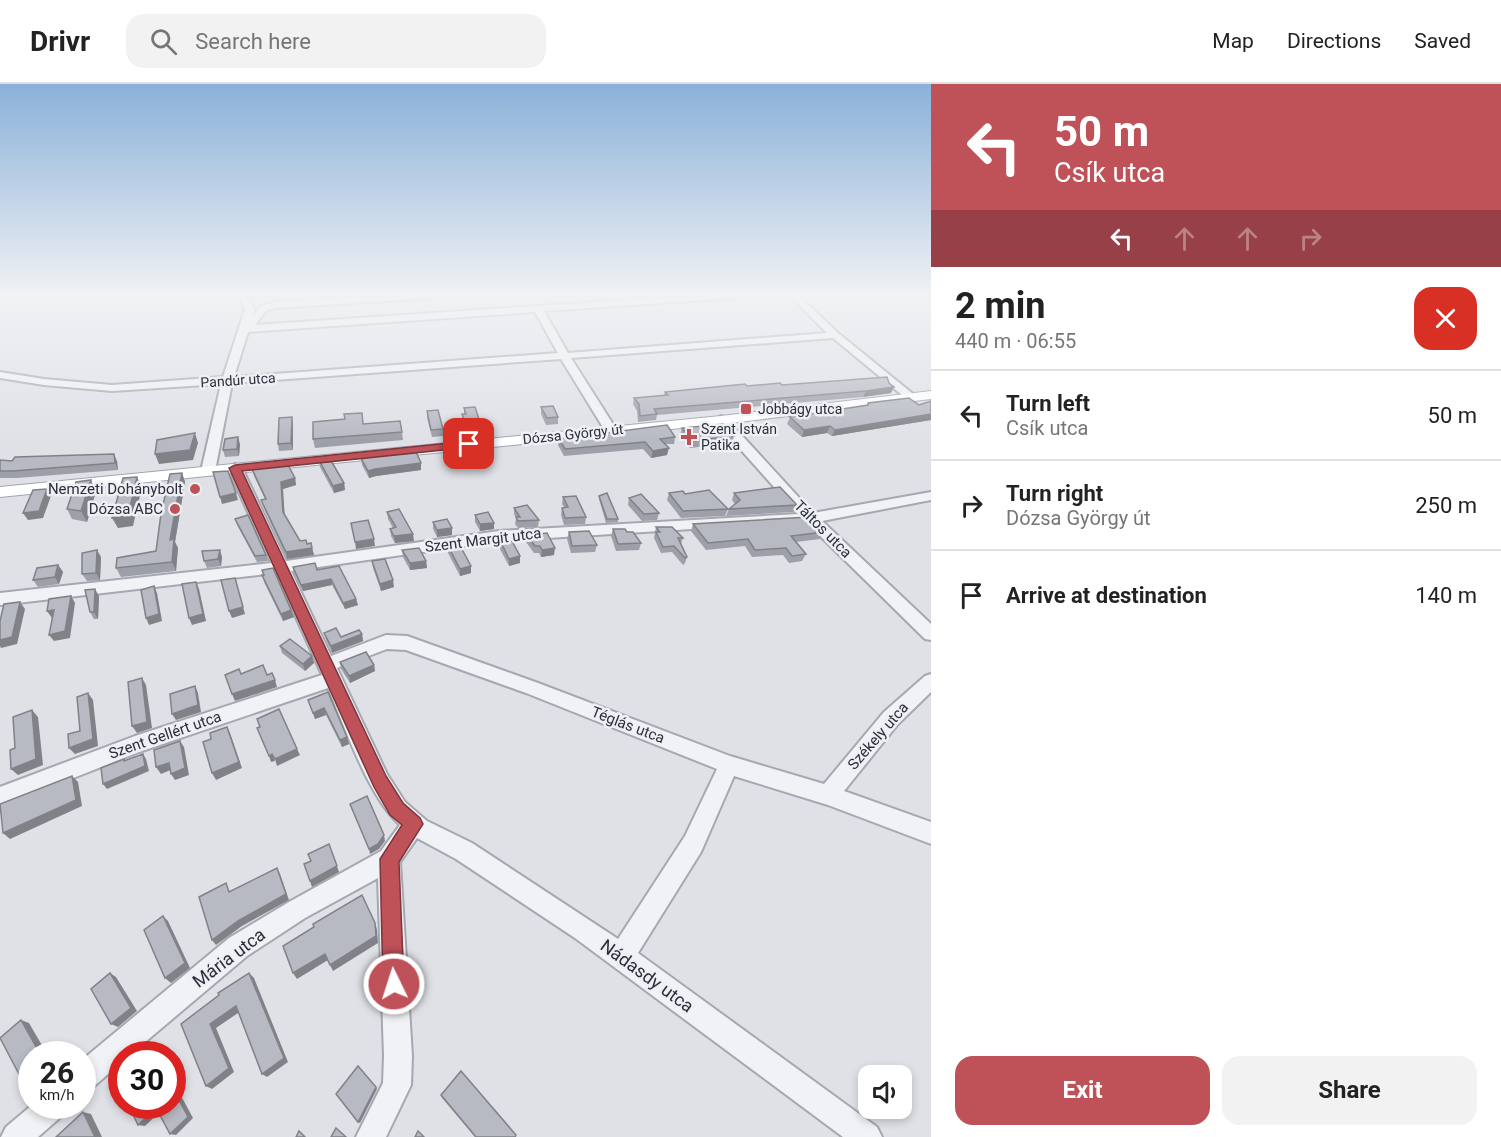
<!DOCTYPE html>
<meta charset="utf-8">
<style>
:root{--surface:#fff;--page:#f2f2f2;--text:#222;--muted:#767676;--line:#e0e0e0;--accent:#bf5159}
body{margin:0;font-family:Roboto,sans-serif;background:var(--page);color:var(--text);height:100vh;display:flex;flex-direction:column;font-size:22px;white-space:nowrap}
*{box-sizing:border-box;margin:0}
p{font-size:20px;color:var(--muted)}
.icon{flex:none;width:33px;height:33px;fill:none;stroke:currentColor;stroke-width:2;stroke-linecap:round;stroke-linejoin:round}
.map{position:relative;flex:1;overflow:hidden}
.details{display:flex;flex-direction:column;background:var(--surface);width:570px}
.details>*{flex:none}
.hud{background:#bf5159;color:#fff;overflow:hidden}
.controls{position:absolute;left:858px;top:981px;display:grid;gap:12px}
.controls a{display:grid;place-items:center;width:54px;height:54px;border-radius:12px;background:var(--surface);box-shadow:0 3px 9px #0003;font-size:30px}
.speed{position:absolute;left:18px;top:957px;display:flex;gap:12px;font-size:30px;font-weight:700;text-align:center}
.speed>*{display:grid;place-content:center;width:78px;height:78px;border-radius:50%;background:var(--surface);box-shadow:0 3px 9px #0003;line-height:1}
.speed small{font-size:15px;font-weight:400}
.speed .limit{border:9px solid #d22;background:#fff;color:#111}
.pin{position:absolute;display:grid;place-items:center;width:51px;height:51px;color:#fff;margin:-26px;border-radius:12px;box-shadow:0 3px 9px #0006}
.me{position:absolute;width:66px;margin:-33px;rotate:356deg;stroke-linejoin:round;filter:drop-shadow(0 0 4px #0008)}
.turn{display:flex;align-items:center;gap:21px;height:126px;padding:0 24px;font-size:27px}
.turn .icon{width:78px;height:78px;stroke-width:2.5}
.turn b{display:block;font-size:42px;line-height:51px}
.lanes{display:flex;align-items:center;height:57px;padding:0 24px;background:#0003;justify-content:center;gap:30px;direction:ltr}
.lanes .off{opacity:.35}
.round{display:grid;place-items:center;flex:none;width:63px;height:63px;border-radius:18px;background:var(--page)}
.overview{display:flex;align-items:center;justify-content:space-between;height:102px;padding:0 24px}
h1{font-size:36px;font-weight:700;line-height:45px}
.action{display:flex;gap:12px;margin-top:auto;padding:12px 24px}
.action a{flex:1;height:69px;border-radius:18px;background:var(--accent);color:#fff;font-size:24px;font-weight:700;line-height:69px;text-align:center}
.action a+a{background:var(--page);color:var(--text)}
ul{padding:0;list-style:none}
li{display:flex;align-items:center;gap:18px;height:90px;padding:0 24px;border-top:2px solid var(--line)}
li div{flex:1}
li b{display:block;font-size:22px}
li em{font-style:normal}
header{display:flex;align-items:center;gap:36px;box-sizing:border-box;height:84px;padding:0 30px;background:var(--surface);border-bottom:2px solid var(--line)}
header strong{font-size:28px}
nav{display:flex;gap:33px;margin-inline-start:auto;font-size:21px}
.search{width:420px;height:54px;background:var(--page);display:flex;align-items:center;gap:15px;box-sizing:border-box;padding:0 21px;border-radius:18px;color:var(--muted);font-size:22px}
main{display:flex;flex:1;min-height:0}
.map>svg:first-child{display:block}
</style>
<header>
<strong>Drivr</strong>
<div class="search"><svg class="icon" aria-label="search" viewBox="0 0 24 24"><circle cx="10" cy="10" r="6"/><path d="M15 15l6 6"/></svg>Search here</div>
<nav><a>Map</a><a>Directions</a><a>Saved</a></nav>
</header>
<main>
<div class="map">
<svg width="931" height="1053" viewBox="0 0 931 1053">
<rect width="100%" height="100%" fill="#dfe1e7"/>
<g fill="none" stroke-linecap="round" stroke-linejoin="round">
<defs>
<g id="minor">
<path d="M238,210h8l9,15 -3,7 9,-10 15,-4 136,-8h39l-4,3 -171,11 -9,2 -12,15 461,-31h36l-4,3 -204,14 24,42 259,-20 -39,-39h9l41,39 80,65 -2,2h-8l-75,-62 -262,20 45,71 -6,4 -6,-4 -43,-70 -329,24 -17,88 -7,4 -7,-4 20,-87 -109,7 -68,-6 -44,-7v-6l44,7 68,6 111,-8 22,-68zM535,228l23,41 -324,24 14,-45z"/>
<path d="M721,332l4,1 88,96 118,-21v8l-109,21 109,103v16l-6,-1 -119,-117 -307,19 -208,30 40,85 55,-21 21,1 131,47 192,73 94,28 60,-72 41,-36 6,-2v18l-33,32 -54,67 87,31v22l-103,-39 -94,-29 -33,76 -63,101 239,174 5,10h-39l-268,-199 -119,-79 -39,-21 -17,24 12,194 -1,29 -25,52h-30l27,-54 1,-27 -6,-178 -73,40 -58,38 -116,98h-9v8l-30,26 -10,4v-32l147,-122 60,-36 92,-51 19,-26c-31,-27 -55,-98 -72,-137l-189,64 -139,55v-20l135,-51 187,-61 -46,-102 -276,32v-12l271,-30 -43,-95 7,-4 7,4 44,93 213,-30 299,-17 -81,-91 -2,-3zM387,565l19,1 120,43 191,76 -32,67 -67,103 -146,-96 -45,-22 -22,-19 -18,-28 -50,-106z"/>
<polygon points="32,1021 66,1022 62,1032 38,1053 1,1053 6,1043"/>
</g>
<polygon id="major" points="931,307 931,315 721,340 0,413 0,403 721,332"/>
</defs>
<use href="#minor" stroke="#a5a8b0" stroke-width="4"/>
<use href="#major" stroke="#a0a5b1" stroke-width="2"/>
<use href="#minor" fill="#f1f2f5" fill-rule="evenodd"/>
<use href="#major" fill="#fff" fill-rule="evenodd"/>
</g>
<g fill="#9da0a8">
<polygon points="887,293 891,309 863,313 657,331 656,336 638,338 637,327 633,320 634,314 664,312 665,308 747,302 782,301"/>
<polygon points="931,317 931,336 832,352 827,349 802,353 787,340 790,333 866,322 868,319 919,321"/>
<polygon points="541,323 558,333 558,340 546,341 541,330"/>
<polygon points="464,324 483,347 483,353 468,355 462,336 462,330 464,330"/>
<polygon points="427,327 443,345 443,352 432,353 427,334"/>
<polygon points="292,333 293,339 293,366 279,367 278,360"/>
<polygon points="363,340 402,348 403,356 315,364 313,355"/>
<polygon points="682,344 734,352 732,359 690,364 680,351"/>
<polygon points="675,353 674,360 666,360 667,371 651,374 643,365 564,372 558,361 559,355"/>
<polygon points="240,360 239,372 225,373 223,366"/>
<polygon points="472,361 491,369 491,375 475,376 472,367"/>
<polygon points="361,374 421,386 376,392 369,394 362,381"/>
<polygon points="0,376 117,377 118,386 17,394 0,394"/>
<polygon points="319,376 344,399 345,406 334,409 320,383"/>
<polygon points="252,385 295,394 296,401 283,405 284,431 300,457 307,460 311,459 314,471 287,475 263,422 261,416 265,415 254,392"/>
<polygon points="182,389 185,398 175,458 178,464 176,487 121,493 116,484 156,467"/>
<polygon points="96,407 87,438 72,435 67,425"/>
<polygon points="669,409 685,410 728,425 725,432 681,434 667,416"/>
<polygon points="734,409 797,421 793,428 726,432 729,425 735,420 732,416"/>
<polygon points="599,412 618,435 618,438 606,439 599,415"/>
<polygon points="563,413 586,433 585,440 564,441 561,431 562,424 564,423 562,420"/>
<polygon points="629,414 659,429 657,436 642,437 628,421"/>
<polygon points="514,424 539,436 538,443 518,444 515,440 516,434 514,430"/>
<polygon points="387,428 414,457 395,459 391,452 390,445 393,444 388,435"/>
<polygon points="475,431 494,439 494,445 480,447 475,438"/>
<polygon points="235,435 266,471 268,477 257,478 237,441"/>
<polygon points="433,438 452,451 437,453 433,445"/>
<polygon points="693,440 824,448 820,455 796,458 806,470 802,477 789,479 783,471 752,473 745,462 706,466 691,447"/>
<polygon points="656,443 683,454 681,460 687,473 685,479 683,481 672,468 661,469 654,454"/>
<polygon points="613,445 627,448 641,459 639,466 616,467 611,452"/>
<polygon points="569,448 597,461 595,468 571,469 567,455"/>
<polygon points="527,451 554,471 541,473 539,469 534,469 526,458"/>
<polygon points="501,458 520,479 509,482 500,465"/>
<polygon points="447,460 471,482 471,489 460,492 447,467"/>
<polygon points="402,466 426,477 427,484 410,486 403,473"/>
<polygon points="101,473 100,496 87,497 82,490"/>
<polygon points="222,473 221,482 207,484 204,477"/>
<polygon points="372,477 394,503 381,507 373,484"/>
<polygon points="58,481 63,488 59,500 38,503 33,496"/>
<polygon points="293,483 317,486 356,515 358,521 345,525 332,501 303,507 294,489"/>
<polygon points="262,486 291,526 294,533 283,537 264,498 262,491 264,491"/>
<polygon points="99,512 98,535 94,535 90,528"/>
<polygon points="324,549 341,553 362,550 363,557 332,569 326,556"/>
<polygon points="280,562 312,572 314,579 305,587 282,569"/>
<polygon points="340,578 374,581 375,587 350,599 341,585"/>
<polygon points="328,608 349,660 342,663 326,631 315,635 308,616"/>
<polygon points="441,1011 515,1053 475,1053 442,1014"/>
</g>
<g fill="#808288">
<polygon points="894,303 891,309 863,313 866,307"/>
<polygon points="931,330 931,336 832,352 835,346"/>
<polygon points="292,333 293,339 293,366 291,359"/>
<polygon points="830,342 827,349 802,353 804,346"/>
<polygon points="195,349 198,359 193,376 159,380 155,370"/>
<polygon points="238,353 240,360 239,372 237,365"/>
<polygon points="669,364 667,371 651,374 653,367"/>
<polygon points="114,370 117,377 118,386 115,379"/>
<polygon points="421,379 421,386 376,392 369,394 368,387 375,385"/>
<polygon points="182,389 185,398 175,458 178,464 176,487 172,478 170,456"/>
<polygon points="137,393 142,403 133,442 118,444 112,434"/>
<polygon points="295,394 296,401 283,405 285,435 283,428 281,398"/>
<polygon points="91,396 96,407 87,438 81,427"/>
<polygon points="344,399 345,406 334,409 333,402"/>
<polygon points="47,405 51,412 43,434 28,436 23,429"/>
<polygon points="236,409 238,416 222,420 220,413"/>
<polygon points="494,439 494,445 480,447 480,440"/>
<polygon points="452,444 452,451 437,453 437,446"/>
<polygon points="413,450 414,457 395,459 394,452"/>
<polygon points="374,455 375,462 356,465 355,458"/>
<polygon points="312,464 314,471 287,475 286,468"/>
<polygon points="555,464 554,471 541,473 542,466"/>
<polygon points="97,466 101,473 100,496 96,489"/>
<polygon points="220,466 222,473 221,482 218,475"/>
<polygon points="520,472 520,479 509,482 509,475"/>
<polygon points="426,477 427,484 410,486 410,479"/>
<polygon points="58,481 63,488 59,500 55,493"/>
<polygon points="471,482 471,489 460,492 460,485"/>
<polygon points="235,494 245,530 232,534 229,527"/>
<polygon points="331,495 332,501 303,507 301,501"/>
<polygon points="393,496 394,503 381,507 380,500"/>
<polygon points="196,498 199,505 206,537 192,541 189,534"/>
<polygon points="154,502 157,509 162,537 149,541 146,534"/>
<polygon points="95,505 99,512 98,535 94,528"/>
<polygon points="71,512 75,519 70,554 54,557 49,551"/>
<polygon points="356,515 358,521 345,525 343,519"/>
<polygon points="20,518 25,525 17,560 1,564 0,562 0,556"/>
<polygon points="54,526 52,534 47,527"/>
<polygon points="291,526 294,533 283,537 281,530"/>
<polygon points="362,550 363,557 332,569 331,562"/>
<polygon points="312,572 314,579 305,587 303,580"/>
<polygon points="374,581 375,587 350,599 349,592"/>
<polygon points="142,594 146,601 152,644 137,649 132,642"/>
<polygon points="275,596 277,603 235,617 232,610"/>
<polygon points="195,602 198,609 201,628 176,636 172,630"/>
<polygon points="88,609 93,616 98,662 75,670 69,664 93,655"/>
<polygon points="324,624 326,631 315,635 313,629"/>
<polygon points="32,626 38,633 43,681 18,691 11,685"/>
<polygon points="227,643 230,649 242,684 216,696 212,689"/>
<polygon points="347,653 349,660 342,663 340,656"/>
<polygon points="180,657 184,663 189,691 175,696 171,690"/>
<polygon points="297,665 300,671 277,682 275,675"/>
<polygon points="143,670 146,675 149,687 107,705 103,700"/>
<polygon points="272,670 275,677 271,678 269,672"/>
<polygon points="169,679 173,685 161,690 156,683"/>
<polygon points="72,692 78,698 82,722 10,755 3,749"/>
<polygon points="384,751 385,757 379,765 370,770 369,765"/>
<polygon points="329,760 339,788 312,803 310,797"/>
<polygon points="277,784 280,790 289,816 242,842 216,861 212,856"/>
<polygon points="163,832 168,837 190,884 171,899 165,894"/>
<polygon points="375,839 377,846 378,859 333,887 330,881"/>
<polygon points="325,870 328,876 297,895 293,889"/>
<polygon points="110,889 116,893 137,927 118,943 111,940"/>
<polygon points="249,889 254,894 288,978 267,993 262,990"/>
<polygon points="236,922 241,927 216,944 234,988 212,1005 206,1002 210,940"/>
<polygon points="21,936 29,939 47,970 40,970"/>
<polygon points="153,965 159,968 160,970 155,970"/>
<polygon points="172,995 193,1034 176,1051 170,1050"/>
<polygon points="376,1003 377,1005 360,1039 358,1038"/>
<polygon points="156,1024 162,1026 145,1042 138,1041"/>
<polygon points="83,1028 91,1030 102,1053 95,1053"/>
</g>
<g fill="#b7bac3" stroke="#808288" stroke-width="1.5">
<polygon points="887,293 889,299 894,303 866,307 654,325 657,330 640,332 639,320 634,314 668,311 665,308 745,300 747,302 780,299 782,301"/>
<polygon points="909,314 919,321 931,317 931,330 835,346 830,342 804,346 790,333 868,321 868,319"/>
<polygon points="553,322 558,333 547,334 541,323"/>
<polygon points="475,323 483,347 468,349 462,330 466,330 464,324"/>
<polygon points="438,326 443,345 431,346 427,327"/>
<polygon points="362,329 363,340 400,337 402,348 313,355 313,338 345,335 344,330"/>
<polygon points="292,333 291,359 278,360 279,334"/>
<polygon points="723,340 734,352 692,357 682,344"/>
<polygon points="667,341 675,353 660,355 669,364 653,367 645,358 565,365 559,355"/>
<polygon points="195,349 190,366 155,370 157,356"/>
<polygon points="238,353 237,365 223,366 225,355"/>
<polygon points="488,359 491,369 475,370 472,361"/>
<polygon points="416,368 421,379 375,385 368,387 361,374"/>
<polygon points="114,370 115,379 13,387 0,387 0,376 12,377 15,373"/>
<polygon points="330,375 344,399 333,402 319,376"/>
<polygon points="288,381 295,394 281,398 283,428 300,457 306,456 307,460 311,459 312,464 286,468 261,416 266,415 252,385"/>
<polygon points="228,387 236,409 220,413 213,388"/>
<polygon points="182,389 170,456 174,455 172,478 116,484 117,474 156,467 161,430 170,390"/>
<polygon points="137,393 128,432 112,434 123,394"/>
<polygon points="91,396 81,427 67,425 76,398"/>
<polygon points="780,403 797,421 729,425 740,416 734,409"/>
<polygon points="47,405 39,427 23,429 33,406"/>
<polygon points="709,406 728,425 683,427 669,409 683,407 685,410"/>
<polygon points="607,409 618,435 607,435 599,412"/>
<polygon points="641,410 659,429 644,430 629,414"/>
<polygon points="576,412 586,433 565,434 562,424 568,423 563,413"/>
<polygon points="527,421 539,436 518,437 516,433 520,433 514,424"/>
<polygon points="399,425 413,450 394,452 390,445 396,443 387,428"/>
<polygon points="488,428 494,439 480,440 475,431"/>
<polygon points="248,431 266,471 255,472 235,435"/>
<polygon points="809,433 824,448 791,452 806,470 792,472 786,464 755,466 748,455 708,459 693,440"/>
<polygon points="447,435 452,444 437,446 433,438"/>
<polygon points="368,436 374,455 355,458 351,439"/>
<polygon points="656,443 672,443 683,454 678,454 687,473 685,474 674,462 663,463 656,448 660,448"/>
<polygon points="613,445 625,445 627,448 633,448 641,459 618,460"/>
<polygon points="589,447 597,461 572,462 569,448"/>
<polygon points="547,449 555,464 542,466 540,462 535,462 527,451"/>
<polygon points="512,457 520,472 509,475 501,458"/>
<polygon points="458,458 471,482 460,485 447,460"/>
<polygon points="419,464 426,477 410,479 402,466"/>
<polygon points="97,466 96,489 82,490 82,469"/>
<polygon points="220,466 218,475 204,477 202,467"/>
<polygon points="385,475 393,496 380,500 372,477"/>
<polygon points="315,479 317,486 339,482 356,515 343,519 331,495 301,501 293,483"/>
<polygon points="58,481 55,493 33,496 37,484"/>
<polygon points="273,484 291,526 281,530 262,491 264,491 262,486"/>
<polygon points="235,494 243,523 229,527 221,496"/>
<polygon points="196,498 203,530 189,534 182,500"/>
<polygon points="154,502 159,530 146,534 141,506"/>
<polygon points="95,505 94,528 90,528 85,506"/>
<polygon points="71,512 65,547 49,551 54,526 47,527 49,515"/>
<polygon points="20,518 12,553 0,556 0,537 4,520"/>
<polygon points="336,544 341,553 359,546 362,550 331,562 324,549"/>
<polygon points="290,555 312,572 303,580 280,562"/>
<polygon points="366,568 374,581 349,592 340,578"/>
<polygon points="263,581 267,591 272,589 275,596 232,610 225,591 239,585 241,590"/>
<polygon points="142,594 147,638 132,642 128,598"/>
<polygon points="195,602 198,621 172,630 170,610"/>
<polygon points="328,608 347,653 340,656 324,624 313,629 308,616"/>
<polygon points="88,609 93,655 69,664 68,650 80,647 77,613"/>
<polygon points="279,625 297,665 275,675 272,670 269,672 257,644 260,643 257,635"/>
<polygon points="32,626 36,675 11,685 10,666 15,664 13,633"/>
<polygon points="227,643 239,678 212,689 203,658 211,655 210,649"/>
<polygon points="180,657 185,684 171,690 169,679 156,683 154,666"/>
<polygon points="143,670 145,682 103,700 101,684 124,675 124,677"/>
<polygon points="72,692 76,716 3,749 0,720"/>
<polygon points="367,712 384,751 378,760 369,765 350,720"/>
<polygon points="329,760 337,782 310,797 304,780 311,777 308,770"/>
<polygon points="277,784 286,810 238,837 212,856 199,813 226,799 229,808"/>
<polygon points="362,811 375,839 376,852 330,881 325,870 293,889 283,862 314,843 313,840"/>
<polygon points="163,832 185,879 165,894 144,846"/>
<polygon points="110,889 131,924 111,940 91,905"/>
<polygon points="249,889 284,974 262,990 236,922 210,940 229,984 206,1002 181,940 219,911 218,909"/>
<polygon points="21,936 40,970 32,970 32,1010 30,1011 0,954"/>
<polygon points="153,965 155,970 147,970"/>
<polygon points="358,982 376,1003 358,1038 336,1010"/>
<polygon points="461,987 516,1051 515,1053 476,1053 441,1011"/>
<polygon points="122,993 122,1006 117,997"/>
<polygon points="172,1003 188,1033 170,1050 156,1024 138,1041 129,1022 172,1022"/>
<polygon points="83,1028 95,1053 56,1053"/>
<polygon points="336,1044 346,1053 331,1053"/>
<polygon points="299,1047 305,1053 296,1053"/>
<polygon points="418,1047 424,1053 415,1053"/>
</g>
<linearGradient id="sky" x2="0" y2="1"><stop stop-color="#8ab1d9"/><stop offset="0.59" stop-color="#f1f2f4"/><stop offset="1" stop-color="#f1f2f4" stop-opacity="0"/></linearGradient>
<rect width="931" height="357" fill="url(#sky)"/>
<polygon fill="#bf5159" stroke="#7c353a" stroke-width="1.5" points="469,357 472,358 472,363 242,387 386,692 403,719 420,734 423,740 399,778 404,900 401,907 394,911 386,907 383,900 380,775 402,741 390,731 374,703 229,384 235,381"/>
<g fill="#bf5159" stroke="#eef0f4" stroke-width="2">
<rect x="740" y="319" width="12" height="12" rx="3"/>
<path d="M686 344h6v6h6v6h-6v6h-6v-6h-6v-6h6z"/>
<circle cx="195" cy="405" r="6"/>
<circle cx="175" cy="425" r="6"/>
</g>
<g text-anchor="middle" stroke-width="5" stroke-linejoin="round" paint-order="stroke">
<g font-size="14" fill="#2a2f3c" stroke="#eef0f4">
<text transform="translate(238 296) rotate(-4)" y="5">Pandúr utca</text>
<text transform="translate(573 350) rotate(-6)" y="5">Dózsa György út</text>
</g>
<g font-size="14" fill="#2a2f3c" stroke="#eef0f4" text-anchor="start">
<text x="758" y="330">Jobbágy utca</text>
<text x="701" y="350">Szent István<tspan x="701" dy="16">Patika</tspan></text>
</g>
<g font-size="15" fill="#2a2f3c" stroke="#eef0f4" text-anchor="end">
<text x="183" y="410">Nemzeti Dohánybolt</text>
<text x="163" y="430">Dózsa ABC</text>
</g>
<g font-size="15" fill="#2a2f3c" stroke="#eef0f4">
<text transform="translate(823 445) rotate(45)" y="5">Táltos utca</text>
<text transform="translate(483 456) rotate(-7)" y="5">Szent Margit utca</text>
<text transform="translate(628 641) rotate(21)" y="5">Téglás utca</text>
<text transform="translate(165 651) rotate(-19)" y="5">Szent Gellért utca</text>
<text transform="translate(878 652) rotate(-49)" y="5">Székely utca</text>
</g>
<g font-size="18" fill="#2a2f3c" stroke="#eef0f4">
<text transform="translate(229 874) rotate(-37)" y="6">Mária utca</text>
<text transform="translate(647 892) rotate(36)" y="6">Nádasdy utca</text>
</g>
</g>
</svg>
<div class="controls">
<a><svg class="icon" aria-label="sound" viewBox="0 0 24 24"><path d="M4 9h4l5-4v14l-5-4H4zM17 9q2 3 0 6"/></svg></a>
</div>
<div class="speed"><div>26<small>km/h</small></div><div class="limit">30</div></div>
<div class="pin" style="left:469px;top:360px;background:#d93025"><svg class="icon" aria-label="arrive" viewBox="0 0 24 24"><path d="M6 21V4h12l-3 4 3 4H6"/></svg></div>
<svg class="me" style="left:394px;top:900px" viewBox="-20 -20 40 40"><circle r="17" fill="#bf5159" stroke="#fff" stroke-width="3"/><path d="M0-11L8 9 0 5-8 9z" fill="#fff"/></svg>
</div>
<section class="details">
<div class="hud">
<div class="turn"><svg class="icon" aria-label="left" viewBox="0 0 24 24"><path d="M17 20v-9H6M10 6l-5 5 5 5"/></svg><div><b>50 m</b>Csík utca</div></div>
<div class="lanes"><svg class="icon" aria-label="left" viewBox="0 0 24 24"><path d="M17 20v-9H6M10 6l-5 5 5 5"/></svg><svg class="icon off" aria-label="ahead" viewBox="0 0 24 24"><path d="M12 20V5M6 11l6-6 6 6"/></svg><svg class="icon off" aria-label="ahead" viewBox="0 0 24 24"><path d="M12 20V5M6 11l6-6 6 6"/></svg><svg class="icon off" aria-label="right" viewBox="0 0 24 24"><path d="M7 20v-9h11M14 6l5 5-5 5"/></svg></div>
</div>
<div class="overview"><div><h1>2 min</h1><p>440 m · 06:55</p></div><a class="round" style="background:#d93025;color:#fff"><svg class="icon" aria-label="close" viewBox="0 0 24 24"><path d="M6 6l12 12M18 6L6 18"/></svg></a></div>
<ul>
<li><svg class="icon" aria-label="left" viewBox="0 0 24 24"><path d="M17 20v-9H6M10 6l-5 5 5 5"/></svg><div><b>Turn left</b><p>Csík utca</p></div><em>50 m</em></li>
<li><svg class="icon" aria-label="right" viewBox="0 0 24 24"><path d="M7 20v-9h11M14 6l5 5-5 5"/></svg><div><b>Turn right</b><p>Dózsa György út</p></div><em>250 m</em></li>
<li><svg class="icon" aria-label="arrive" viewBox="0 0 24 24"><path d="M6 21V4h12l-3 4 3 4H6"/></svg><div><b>Arrive at destination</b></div><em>140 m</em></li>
</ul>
<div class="action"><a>Exit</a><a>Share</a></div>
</section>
</main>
